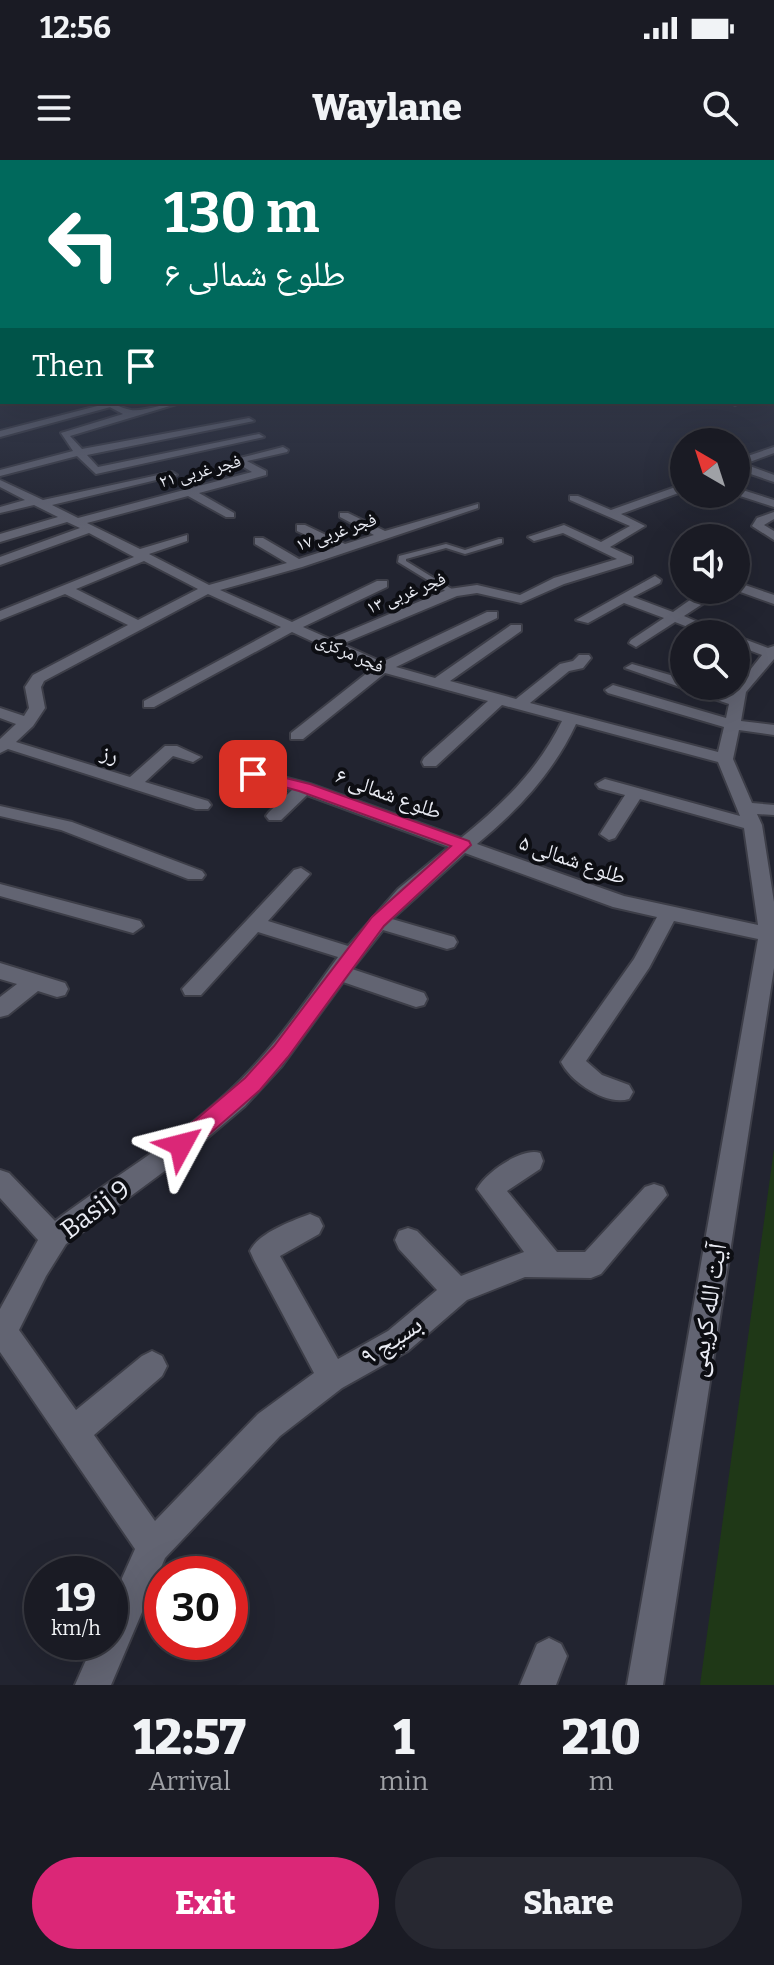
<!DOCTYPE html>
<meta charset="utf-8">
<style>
:root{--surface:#1a1b24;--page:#272831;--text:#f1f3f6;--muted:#9fa1a6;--line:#383941;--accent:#db2777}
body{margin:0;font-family:Bitter,"Noto Naskh Arabic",serif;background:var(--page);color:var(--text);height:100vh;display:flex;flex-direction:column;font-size:30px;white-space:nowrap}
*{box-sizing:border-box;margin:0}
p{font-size:26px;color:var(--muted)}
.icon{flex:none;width:44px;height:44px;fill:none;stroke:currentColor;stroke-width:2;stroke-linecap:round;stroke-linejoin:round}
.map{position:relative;height:1525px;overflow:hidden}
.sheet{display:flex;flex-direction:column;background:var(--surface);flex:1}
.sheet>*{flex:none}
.guide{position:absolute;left:0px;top:0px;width:774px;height:244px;box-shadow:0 8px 32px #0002,0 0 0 2px var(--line);background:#00695c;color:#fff;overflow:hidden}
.needle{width:52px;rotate:321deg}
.fabs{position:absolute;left:670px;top:268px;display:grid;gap:16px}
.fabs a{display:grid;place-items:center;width:80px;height:80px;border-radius:50%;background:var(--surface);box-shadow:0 8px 32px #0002,0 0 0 2px var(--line);font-size:40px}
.speed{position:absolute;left:24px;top:1396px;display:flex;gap:16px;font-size:40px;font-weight:700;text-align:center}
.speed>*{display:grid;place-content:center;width:104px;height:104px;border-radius:50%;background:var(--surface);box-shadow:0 8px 32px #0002,0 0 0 2px var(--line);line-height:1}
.speed small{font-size:20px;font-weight:400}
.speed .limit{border:12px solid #d22;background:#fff;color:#111}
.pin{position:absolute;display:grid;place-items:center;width:68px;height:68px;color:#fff;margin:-34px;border-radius:16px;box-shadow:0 4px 12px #0006}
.me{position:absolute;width:88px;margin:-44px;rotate:52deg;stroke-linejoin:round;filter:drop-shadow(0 0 6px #0008)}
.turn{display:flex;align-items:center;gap:28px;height:168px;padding:0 32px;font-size:36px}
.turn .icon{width:104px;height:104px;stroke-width:2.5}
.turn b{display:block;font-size:56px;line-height:68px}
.then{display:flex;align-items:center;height:76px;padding:0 32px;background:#0003;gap:16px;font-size:30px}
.eta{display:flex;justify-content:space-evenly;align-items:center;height:136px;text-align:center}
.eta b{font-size:48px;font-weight:800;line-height:56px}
.cta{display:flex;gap:16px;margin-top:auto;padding:16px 32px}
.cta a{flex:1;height:92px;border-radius:48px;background:var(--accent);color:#fff;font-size:32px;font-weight:800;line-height:92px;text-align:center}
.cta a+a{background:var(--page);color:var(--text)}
.status{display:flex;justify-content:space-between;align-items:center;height:56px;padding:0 40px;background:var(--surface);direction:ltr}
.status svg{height:22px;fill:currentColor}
header{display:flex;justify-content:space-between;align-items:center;height:104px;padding:0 32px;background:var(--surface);font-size:36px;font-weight:800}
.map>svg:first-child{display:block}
</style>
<div class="status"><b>12:56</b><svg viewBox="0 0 49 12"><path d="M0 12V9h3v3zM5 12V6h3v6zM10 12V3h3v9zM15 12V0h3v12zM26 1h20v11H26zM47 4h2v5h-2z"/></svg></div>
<header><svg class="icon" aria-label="menu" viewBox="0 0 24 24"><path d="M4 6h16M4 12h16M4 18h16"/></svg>Waylane<svg class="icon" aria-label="search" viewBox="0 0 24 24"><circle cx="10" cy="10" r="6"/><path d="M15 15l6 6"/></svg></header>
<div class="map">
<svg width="774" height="1525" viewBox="0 0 774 1525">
<rect width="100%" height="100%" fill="#222430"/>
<polygon fill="#1f3817" points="774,989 774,1525 700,1525"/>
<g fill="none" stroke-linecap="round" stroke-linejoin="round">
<defs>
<polygon id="lane" points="499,379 502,379 502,383 465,394 446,388 406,399 406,401 455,431 456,433 452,435 398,402 399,396 446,384 465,390"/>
<g id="street">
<rect x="0" y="169" width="2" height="4"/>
<rect x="772" y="184" width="2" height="5"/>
<polygon points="0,198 2,199 2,205 0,204"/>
<rect x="772" y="203" width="2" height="6"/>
<polygon points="774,219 774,225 772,226 772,220"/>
<rect x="0" y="228" width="2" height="6"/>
<path d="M100,242c13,0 20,6 31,8 13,2 36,-8 52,-8l-113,34 12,13 167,-31 5,3 -167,34 11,12 161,-33 5,3 -168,37 -19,-18 -77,20v-6l73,-19 -12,-18 62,-19z"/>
<polygon points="729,242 740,242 735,245"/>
<path d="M283,287l5,3 -1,2 -40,9 19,10v4l-67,18 35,20v4h-8l-38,-21 -101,27 53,26 47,-14v6l-38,13 60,31 78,-22 -32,-19v-6h8l36,21 35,-11 -37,-17v-6h8l40,19 29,-9 -34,-18v-4h8l37,18 93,-27v4l-176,59 -82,23 72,32 85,-41h10v6l-84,40 27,12 119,-50 28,-4 43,10 34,-17 63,-19 -54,-26 -29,8 -6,-4 36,-12 37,17 29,-16 -60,-26v-4h8l33,14 73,-26v7l-63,23 24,12 -35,21 22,10v6l-68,21 -43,19 -44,-10 -20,3 -115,48 40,18 105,-50h10v6l-101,49 39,11 76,-53h10v6l-71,50 66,18 44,-35 13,-3 6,-6h10l2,3 -8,10 -14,3 -39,32 188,49 6,-25 -116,-34 -3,-3 8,-5 113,33 3,-14 -104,-36 7,-4 52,15v7h20l27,8 31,-39 -26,-10v-9l32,12 6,-2v13l-28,33 -5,29 33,4v10l-35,-5 -6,29 19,44 22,2v10l-17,-1 5,11 12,77v66l-111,717h-36l131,-746 -84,-18 -25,47 -63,93 16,14 27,10 4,7 -4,7c-23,7 -58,-17 -68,-37l73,-103 23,-42 -44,-10 -148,-54 -73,66 62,18 3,5 -3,5 -7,2 -64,-19 -31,39 72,24 3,6 -3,6 -8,2 -73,-25 -62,85 -36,39 -52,44 -127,94 -20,32 -27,54 57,80 66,-54 10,-5 10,5 5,10 -5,10 -68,59 61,86 103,-107 56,-41 -60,-113 -4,-9c8,-18 42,-30 60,-37l9,4 4,8 -4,8 -39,22 58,103 50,-28 49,-41 -38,-41 -4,-9 4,-9 9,-3 9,3 44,45 63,-24 -47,-63c8,-16 45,-42 63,-36l3,8 -3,8 -33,22 50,61h28l60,-65 9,-3 9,3 4,8 -66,79 -10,4 -66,-1 -58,23 -59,51 -66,37 -62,48 -115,122 -54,127h-36l19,-43h16v-37l25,-56 -135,-197v-43l38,-69 -38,-42v-28l9,3 46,48c57,-43 119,-79 171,-127 44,-40 77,-89 112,-137l-80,-25 -57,63h-16l-3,-6 112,-119 7,-2 9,6 -42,47 80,25 50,-57 51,-42 -142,-52 -26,25h-12l-3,-4 3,-4 23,-22 -45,-12 -2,-4 2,-4 6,-1 57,15 151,54c42,-34 77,-68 101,-117l-60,-16 -66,61h-12l-2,-4 2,-4 64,-57 -103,-28 -82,66h-12v-6l81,-64 -80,-37 -138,75h-10v-6l137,-74 -73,-33 -164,87 -3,6 4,21 -12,18 -17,16 114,35 35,-31h12l24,11 -8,5 -20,-6 -28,26 63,19 3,4 -3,4h-12l-188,-60 -8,4v-14l16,-15 -16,-6v-10l24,8 5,-8 -4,-21 8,-12 95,-50 -63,-31 -65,26v-9l134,-54 -45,-24 -89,32v-8l80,-29 -13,-6 -67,20v-8l58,-17 -24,-12 -34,8v-6l25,-7 -25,-13v-7l43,20 129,-28 5,3 -125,30 26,13 174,-46 -20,-12zM144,401l54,28 -60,31 -62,-31zM576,564l142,38 22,54 -135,-37 -9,5 3,4 26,7 -25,39 9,6 6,-2 25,-39 104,29 14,97 -134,-29 -147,-52c41,-34 76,-71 99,-120z"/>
<polygon points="774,287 774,293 744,304 774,315 774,322 736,309 736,300"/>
<polygon points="736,328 774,340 774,347 734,334"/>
<polygon points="774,352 774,359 764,365 774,371 774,380 752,366 757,358"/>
<polygon points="655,416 661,420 660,423 633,437 673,452 700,433 710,433 710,439 684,456 726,474 706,474 675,462 636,487 629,483 631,480 664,458 624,443 588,463 576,460"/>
<polygon points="736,422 774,435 774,444 735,430"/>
<polygon points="0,646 72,662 202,711 205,715 202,719 188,719 61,670 0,656"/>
<polygon points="0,724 140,761 143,766 133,773 0,736"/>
<polygon points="0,803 65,823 68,829 65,835 57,837 38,831 8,855 0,857 0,837 17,824 0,819"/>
<polygon points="549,1478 561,1484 567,1496 556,1525 520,1525 537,1484"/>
</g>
<polygon id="secondary" points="113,242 129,242 0,277 0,271"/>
</defs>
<use href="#lane" stroke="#3d3e48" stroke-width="4"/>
<use href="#street" stroke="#3d3e48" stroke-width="4"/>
<use href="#secondary" stroke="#3d3e48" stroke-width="4"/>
<use href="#lane" fill="#626472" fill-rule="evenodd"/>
<use href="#street" fill="#626472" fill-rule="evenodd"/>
<use href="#secondary" fill="#626472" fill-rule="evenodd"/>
</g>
<linearGradient id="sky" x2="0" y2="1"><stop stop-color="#13141a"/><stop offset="0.43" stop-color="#3e4559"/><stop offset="1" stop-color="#3e4559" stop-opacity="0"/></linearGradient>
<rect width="774" height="372" fill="url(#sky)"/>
<polygon fill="#db2777" stroke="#8e194d" stroke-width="2" points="253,610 310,624 469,681 471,685 384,766 288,897 260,930 189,992 181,995 173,992 170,985 173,979 245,918 274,886 372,757 451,686 299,631 247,617 245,614"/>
<g text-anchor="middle" stroke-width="8" stroke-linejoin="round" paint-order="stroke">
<g font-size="18" fill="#e9ebf3" stroke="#0d0e13">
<text transform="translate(200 311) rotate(-15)" y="6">فجر غربی ۲۱</text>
<text transform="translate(336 372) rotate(-19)" y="6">فجر غربی ۱۷</text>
<text transform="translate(406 433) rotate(-22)" y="6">فجر غربی ۱۳</text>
<text transform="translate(350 493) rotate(24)" y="6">فجر مرکزی</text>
</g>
<g font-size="22" fill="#e9ebf3" stroke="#0d0e13">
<text transform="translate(110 593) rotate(17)" y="8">رز</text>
<text transform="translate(389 633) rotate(20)" y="8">طلوع شمالی ۶</text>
<text transform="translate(573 699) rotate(19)" y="8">طلوع شمالی ۵</text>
</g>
<g font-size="26" fill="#e9ebf3" stroke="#0d0e13">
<text transform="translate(95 1049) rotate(-37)" y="9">Basij 9</text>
<text transform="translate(707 1150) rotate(-81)" y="9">آیت الله کریمی</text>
<text transform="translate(391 1180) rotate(-34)" y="9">بسیج ۹</text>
</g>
</g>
</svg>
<div class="fabs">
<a><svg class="needle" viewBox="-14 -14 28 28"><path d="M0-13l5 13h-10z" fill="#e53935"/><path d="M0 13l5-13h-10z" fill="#9fa1a6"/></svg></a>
<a><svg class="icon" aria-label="sound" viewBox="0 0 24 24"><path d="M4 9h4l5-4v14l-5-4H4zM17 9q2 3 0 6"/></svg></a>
<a><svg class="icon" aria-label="search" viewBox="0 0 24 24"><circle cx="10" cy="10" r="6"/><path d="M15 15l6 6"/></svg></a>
</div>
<div class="speed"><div>19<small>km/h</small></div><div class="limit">30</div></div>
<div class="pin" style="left:253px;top:614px;background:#d93025"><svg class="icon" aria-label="arrive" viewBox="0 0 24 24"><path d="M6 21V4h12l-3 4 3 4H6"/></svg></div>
<svg class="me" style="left:181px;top:985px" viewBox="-20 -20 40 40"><path d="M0-17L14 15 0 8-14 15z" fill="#db2777" stroke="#fff" stroke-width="4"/></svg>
<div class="guide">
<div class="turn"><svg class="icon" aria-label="left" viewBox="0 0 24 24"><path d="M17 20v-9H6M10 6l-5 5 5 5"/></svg><div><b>130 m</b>طلوع شمالی ۶</div></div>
<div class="then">Then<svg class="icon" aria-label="arrive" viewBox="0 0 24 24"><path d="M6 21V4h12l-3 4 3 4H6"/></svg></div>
</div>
</div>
<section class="sheet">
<div class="eta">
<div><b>12:57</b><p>Arrival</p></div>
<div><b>1</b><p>min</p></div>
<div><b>210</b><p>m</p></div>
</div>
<div class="cta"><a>Exit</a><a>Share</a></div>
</section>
